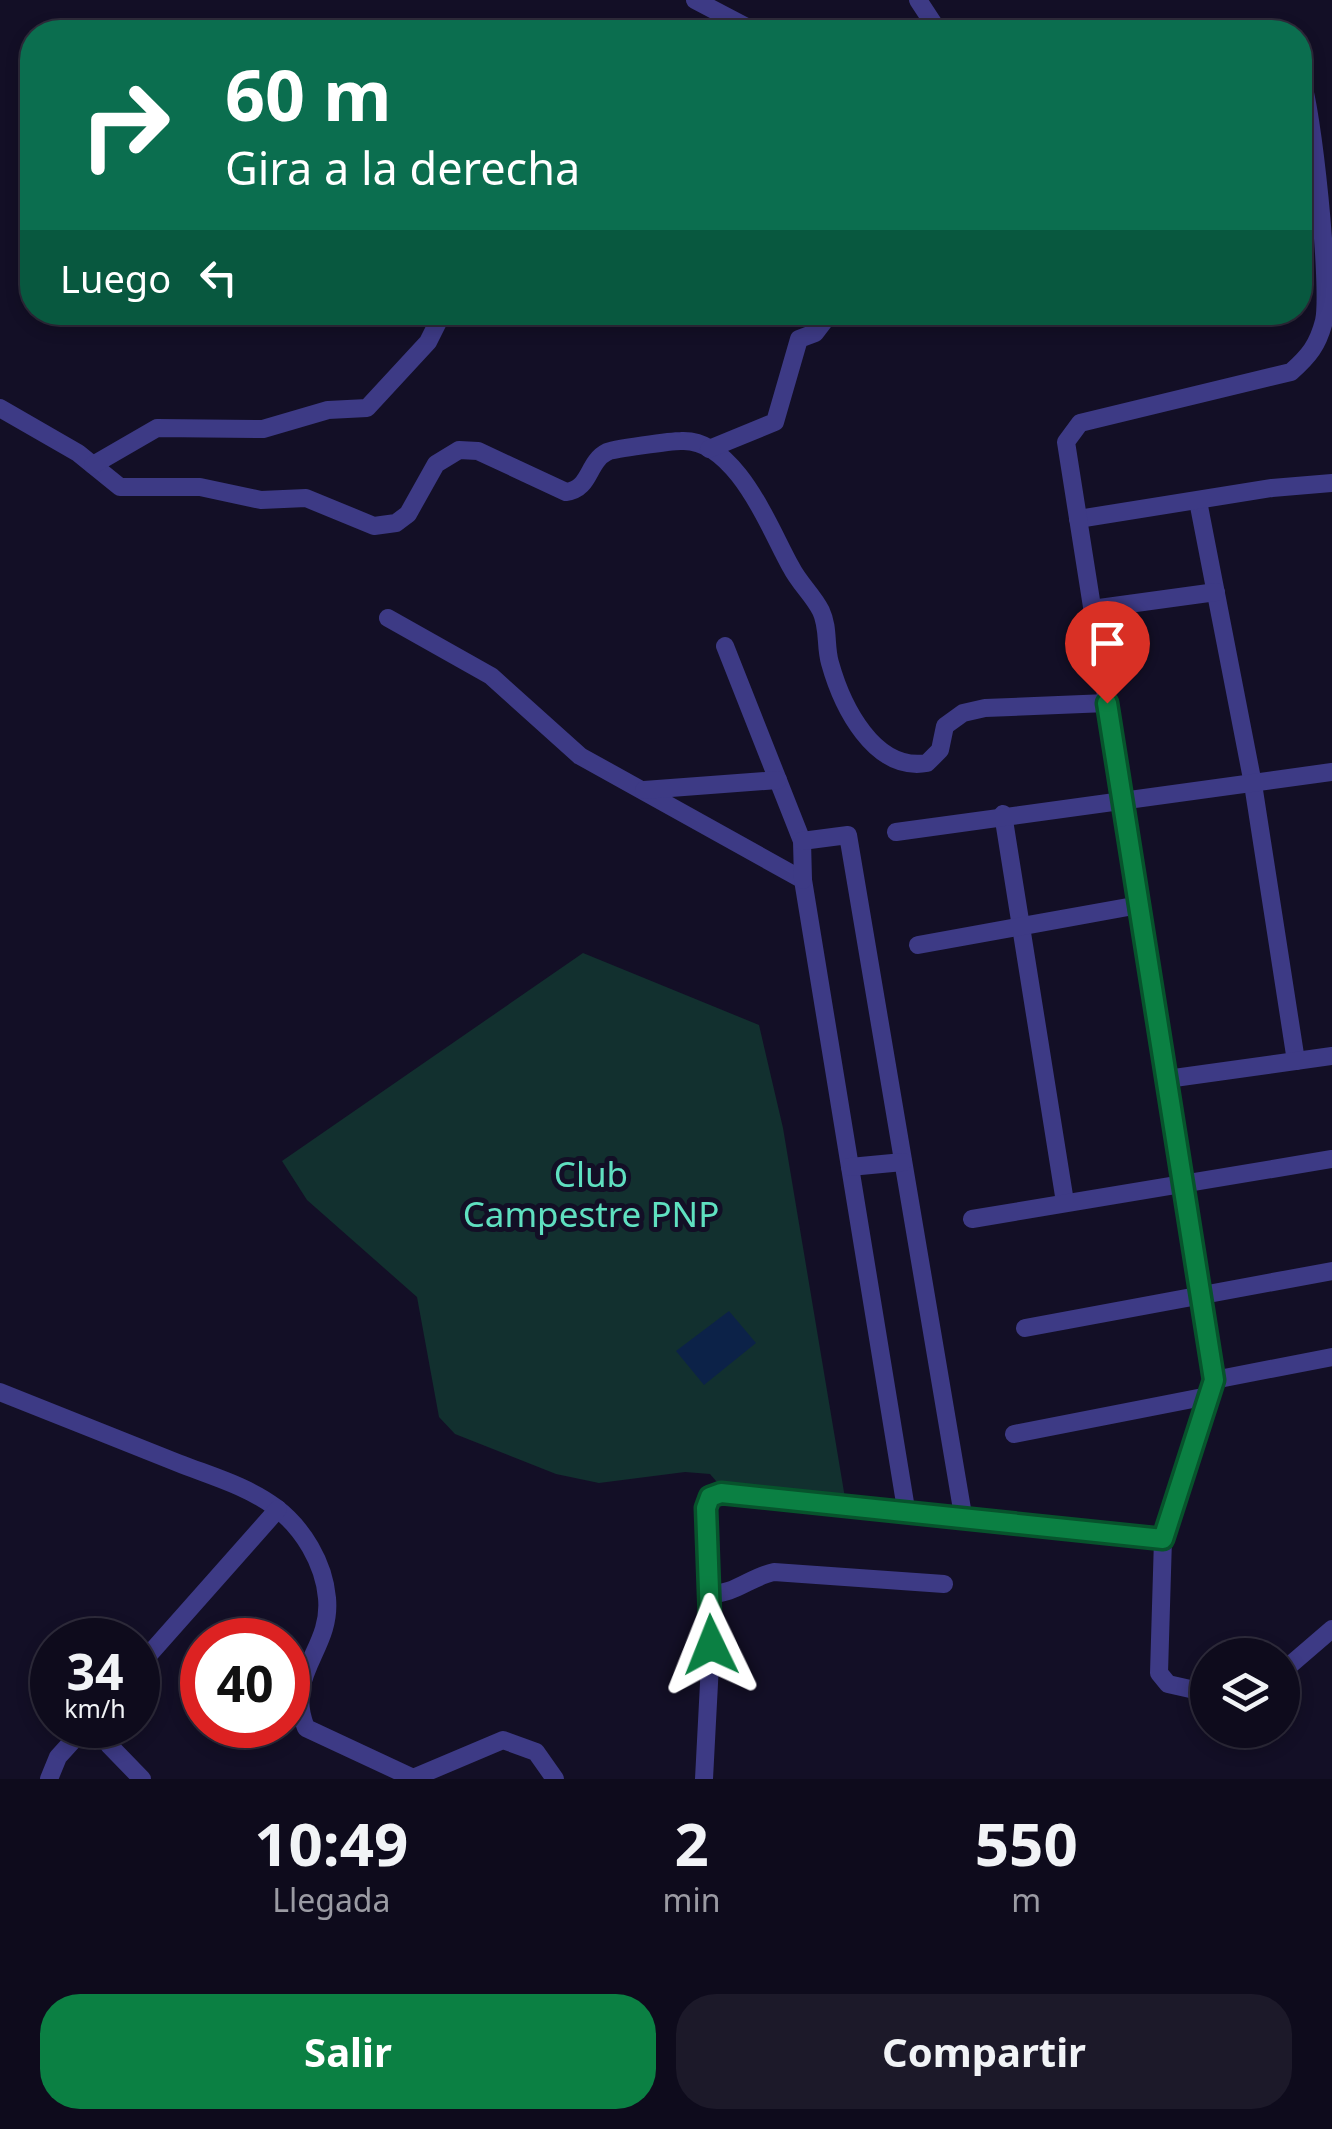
<!DOCTYPE html>
<html lang="es">
<style>
:root{--surface:#0e0b1c;--page:#1c1929;--text:#f1f3f6;--muted:#9b9ba3;--line:#2e2b3b;--accent:#0b8043}
body{margin:0;font-family:"Noto Sans",sans-serif;background:var(--page);color:var(--text);height:100vh;display:flex;flex-direction:column;font-size:38px;white-space:nowrap}
*{box-sizing:border-box;margin:0}
p{font-size:32px;color:var(--muted)}
.icon{flex:none;width:55px;height:55px;fill:none;stroke:currentColor;stroke-width:2;stroke-linecap:round;stroke-linejoin:round}
.map{position:relative;height:1779px;overflow:hidden}
.sheet{display:flex;flex-direction:column;background:var(--surface);flex:1}
.sheet>*{flex:none}
.hud{position:absolute;left:20px;top:20px;width:1292px;height:305px;border-radius:40px;box-shadow:0 5px 15px #0003,0 0 0 2px var(--line);background:#0b6e4f;color:#fff;overflow:hidden}
.buttons{position:absolute;left:1190px;top:1638px;display:grid;gap:20px}
.buttons a{display:grid;place-items:center;width:110px;height:110px;border-radius:50%;background:var(--surface);box-shadow:0 5px 15px #0003,0 0 0 2px var(--line);font-size:50px}
.speed{position:absolute;left:30px;top:1618px;display:flex;gap:20px;font-size:50px;font-weight:700;text-align:center}
.speed>*{display:grid;place-content:center;width:130px;height:130px;border-radius:50%;background:var(--surface);box-shadow:0 5px 15px #0003,0 0 0 2px var(--line);line-height:1}
.speed small{font-size:25px;font-weight:400}
.speed .limit{border:15px solid #d22;background:#fff;color:#111}
.pin{position:absolute;display:grid;place-items:center;width:85px;height:85px;color:#fff;margin:-102px -42px;border-radius:50% 50% 50% 0;rotate:-45deg;box-shadow:0 0 10px #0007}
.pin .icon{rotate:45deg}
.me{position:absolute;width:110px;margin:-55px;rotate:358deg;stroke-linejoin:round;filter:drop-shadow(0 0 8px #0008)}
.turn{display:flex;align-items:center;gap:35px;height:210px;padding:0 40px;font-size:45px}
.turn .icon{width:130px;height:130px;stroke-width:2.5}
.turn b{display:block;font-size:70px;line-height:85px}
.then{display:flex;align-items:center;height:95px;padding:0 40px;background:#0003;gap:20px;font-size:38px}
.eta{display:flex;justify-content:space-evenly;align-items:center;height:170px;text-align:center}
.eta b{font-size:60px;font-weight:700;line-height:70px}
.primary-button{display:flex;gap:20px;margin-top:auto;padding:20px 40px}
.primary-button a{flex:1;height:115px;border-radius:40px;background:var(--accent);color:#fff;font-size:40px;font-weight:700;line-height:115px;text-align:center}
.primary-button a+a{background:var(--page);color:var(--text)}
.map>svg:first-child{display:block}
</style>
<div class="map">
<svg width="1332" height="1779" viewBox="0 0 1332 1779">
<rect width="100%" height="100%" fill="#130f26"/>
<polygon fill="#12302f" points="583,953 759,1025 783,1128 845,1498 722,1488 710,1474 685,1472 599,1483 556,1474 455,1434 439,1417 417,1297 307,1200 282,1161"/>
<polygon fill="#0c2248" points="729,1311 756,1343 704,1385 676,1351"/>
<g fill="none" stroke-linecap="round" stroke-linejoin="round">
<g stroke="#3d3a85" stroke-width="18">
<polyline points="695,0 756,32"/>
<polyline points="918,0 939,32"/>
<path d="M0,408l78,45 42,34h80l61,13 45,-2 68,28 22,-3 12,-9 28,-50 23,-14 19,1 88,41c25,-3 21,-30 41,-40 5,-3 65,-11 74,-11 55,-3 89,89 110,126 8,16 22,28 30,44 8,17 4,35 9,52 12,43 44,109 97,100l13,-13 5,-24 18,-13 22,-5 122,-5"/>
<polyline points="709,449 775,422 799,339 815,333 831,312"/>
<polyline points="93,465 157,428 263,429 328,410 367,408 428,342 443,312"/>
<polyline points="1198,501 1253,784 1296,1061"/>
<polyline points="1078,519 1272,488 1332,483"/>
<polyline points="1092,609 1216,592"/>
<polyline points="388,618 491,676 580,756 803,880 907,1515"/>
<polyline points="725,646 802,841 803,880"/>
<polyline points="644,790 778,780"/>
<polyline points="1003,814 1065,1202"/>
<polyline points="896,832 1332,772"/>
<polyline points="802,841 848,835 964,1521"/>
<polyline points="918,945 1139,905"/>
<polyline points="1167,1079 1332,1056"/>
<polyline points="850,1167 903,1162"/>
<polyline points="972,1219 1332,1159"/>
<polyline points="1025,1328 1332,1271"/>
<polyline points="1214,1380 1332,1357"/>
<path d="M0,1392c59,24 119,47 178,71 33,13 69,23 97,44 28,21 49,56 52,91 5,52 -43,75 -21,130l107,50 90,-38 33,12 19,27"/>
<polyline points="1014,1434 1208,1396"/>
<path d="M709,1594c25,1 41,-17 65,-22l170,12"/>
<polyline points="138,1667 278,1509"/>
<polyline points="1282,1672 1332,1629"/>
<path d="M1208,1693l-40,-9 -9,-11 4,-134 51,-159 -148,-938 14,-19 211,-51c18,-16 27,-27 33,-51 7,-32 -11,-215 -24,-246"/>
<polyline points="104,1725 109,1745 142,1779"/>
<polyline points="49,1779 58,1757 87,1725"/>
<polyline points="704,1779 711,1645 706,1508 710,1497 721,1493 1163,1539"/>
</g>
</g>
<g fill="none" stroke-linecap="round" stroke-linejoin="round">
<defs>
<polyline id="route" points="711,1645 706,1508 710,1497 721,1493 1163,1539 1214,1380 1107,703"/>
</defs>
<use href="#route" stroke="#07532c" stroke-width="25"/>
<use href="#route" stroke="#0b8043" stroke-width="18"/>
</g>
<g text-anchor="middle" stroke-width="10" stroke-linejoin="round" paint-order="stroke">
<g font-size="35" fill="#5fe0c0" stroke="#130f26">
<text x="591" y="1187">Club<tspan x="591" dy="40">Campestre PNP</tspan></text>
</g>
</g>
</svg>
<div class="buttons">
<a><svg class="icon" aria-label="layers" viewBox="0 0 24 24"><path d="M12 4l9 5-9 5-9-5zM3 14l9 5 9-5"/></svg></a>
</div>
<div class="speed"><div>34<small>km/h</small></div><div class="limit">40</div></div>
<div class="pin" style="left:1107px;top:703px;background:#d93025"><svg class="icon" aria-label="arrive" viewBox="0 0 24 24"><path d="M6 21V4h12l-3 4 3 4H6"/></svg></div>
<svg class="me" style="left:711px;top:1645px" viewBox="-20 -20 40 40"><path d="M0-17L14 15 0 8-14 15z" fill="#0b8043" stroke="#fff" stroke-width="4"/></svg>
<div class="hud">
<div class="turn"><svg class="icon" aria-label="right" viewBox="0 0 24 24"><path d="M7 20v-9h11M14 6l5 5-5 5"/></svg><div><b>60 m</b>Gira a la derecha</div></div>
<div class="then">Luego<svg class="icon" aria-label="left" viewBox="0 0 24 24"><path d="M17 20v-9H6M10 6l-5 5 5 5"/></svg></div>
</div>
</div>
<section class="sheet">
<div class="eta">
<div><b>10:49</b><p>Llegada</p></div>
<div><b>2</b><p>min</p></div>
<div><b>550</b><p>m</p></div>
</div>
<div class="primary-button"><a>Salir</a><a>Compartir</a></div>
</section>
